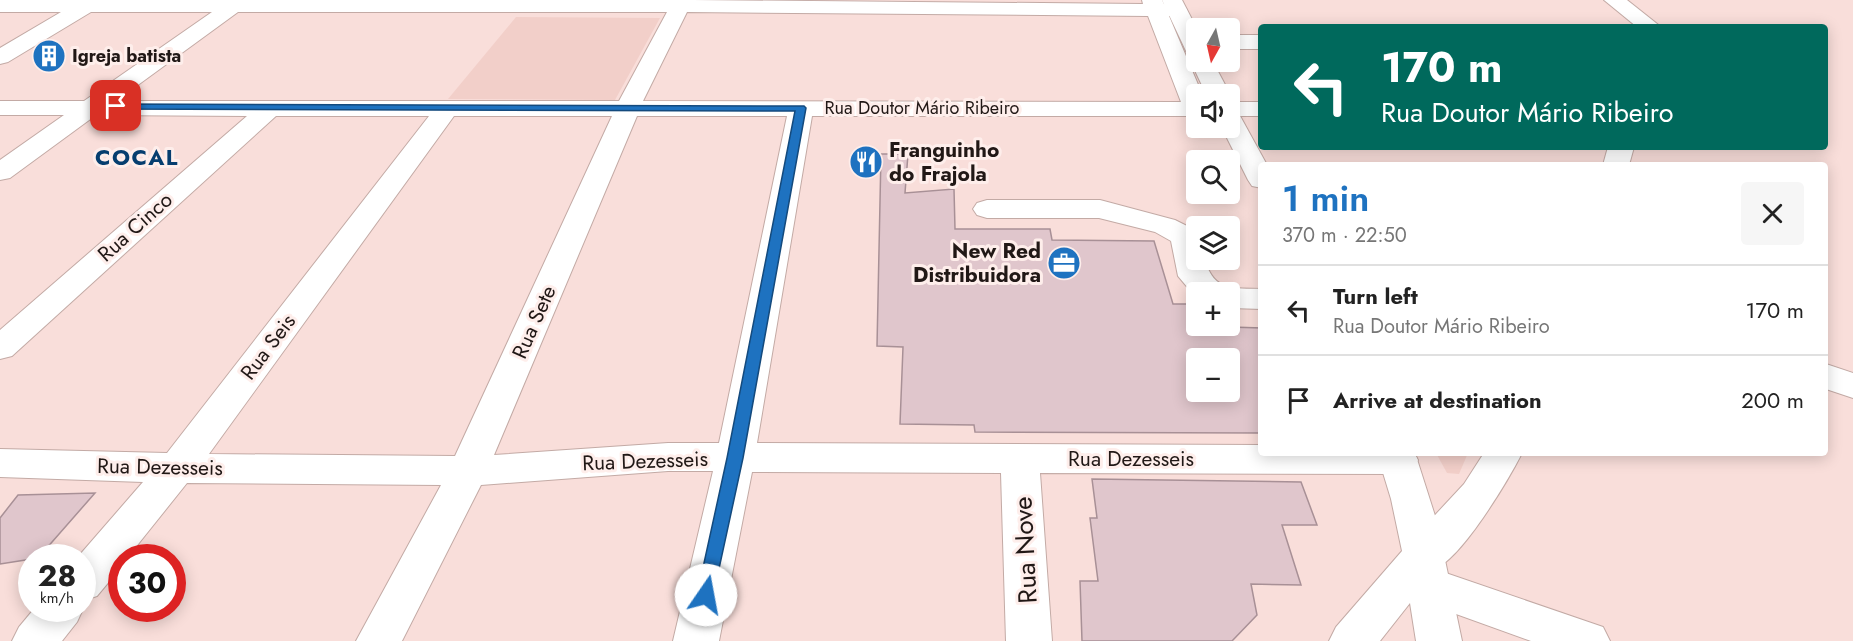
<!DOCTYPE html>
<meta charset="utf-8">
<style>
:root{--surface:#fff;--page:#f6f6f6;--text:#222;--muted:#767676;--line:#e0e0e0;--accent:#1e72c0}
body{margin:0;font-family:Jost,sans-serif;background:var(--page);color:var(--text);height:100vh;display:flex;flex-direction:column;font-size:22px;white-space:nowrap}
*{box-sizing:border-box;margin:0}
p{font-size:20px;color:var(--muted)}
.icon{flex:none;width:33px;height:33px;fill:none;stroke:currentColor;stroke-width:2;stroke-linecap:round;stroke-linejoin:round}
.map{position:relative;flex:1;overflow:hidden}
.details{position:absolute;left:1258px;top:162px;width:570px;height:294px;display:flex;flex-direction:column;background:var(--surface);border-radius:6px;box-shadow:0 3px 15px #0003}
.details>*{flex:none}
.guide{position:absolute;left:1258px;top:24px;width:570px;height:126px;border-radius:6px;box-shadow:0 3px 15px #0003;background:#00695c;color:#fff;overflow:hidden}
.needle{width:39px;rotate:188deg}
.buttons{position:absolute;left:1186px;top:18px;display:grid;gap:12px}
.buttons a{display:grid;place-items:center;width:54px;height:54px;border-radius:6px;background:var(--surface);box-shadow:0 3px 15px #0003;font-size:30px}
.speed{position:absolute;left:18px;top:544px;display:flex;gap:12px;font-size:30px;font-weight:700;text-align:center}
.speed>*{display:grid;place-content:center;width:78px;height:78px;border-radius:50%;background:var(--surface);box-shadow:0 3px 15px #0003;line-height:1}
.speed small{font-size:15px;font-weight:400}
.speed .limit{border:9px solid #d22;background:#fff;color:#111}
.pin{position:absolute;display:grid;place-items:center;width:51px;height:51px;color:#fff;margin:-26px;border-radius:12px;box-shadow:0 3px 9px #0006}
.me{position:absolute;width:66px;margin:-33px;rotate:12deg;stroke-linejoin:round;filter:drop-shadow(0 0 4px #0008)}
.turn{display:flex;align-items:center;gap:21px;height:126px;padding:0 24px;font-size:27px}
.turn .icon{width:78px;height:78px;stroke-width:2.5}
.turn b{display:block;font-size:42px;line-height:51px}
.round{display:grid;place-items:center;flex:none;width:63px;height:63px;border-radius:6px;background:var(--page)}
.summary{display:flex;align-items:center;justify-content:space-between;height:102px;padding:0 24px}
h1{font-size:36px;font-weight:600;line-height:45px;color:var(--accent)}
ul{padding:0;list-style:none}
li{display:flex;align-items:center;gap:18px;height:90px;padding:0 24px;border-top:2px solid var(--line)}
li div{flex:1}
li b{display:block;font-size:22px}
li em{font-style:normal}
.map>svg:first-child{display:block}
</style>
<div class="map">
<svg width="1853" height="641" viewBox="0 0 1853 641">
<rect width="100%" height="100%" fill="#f9deda"/>
<g fill="#f2cfc9">
<polygon points="516,17 660,18 615,100 448,99"/>
<polygon points="1436,453 1468,453 1459,474 1447,473"/>
</g>
<g fill="#e0c6cc" stroke="#a89096" stroke-width="1.5" fill-rule="evenodd">
<path d="M881,154h27l-3,39 49,-4 1,40h95l2,11 102,1 19,63h24v22l65,2v105l-287,-1 -1,-7 -74,-1 3,-77 -26,-1zM1197,358h33v34h-33z"/>
<polygon points="1092,479 1301,482 1317,525 1282,525 1301,585 1251,584 1257,615 1232,641 1082,641 1080,581 1098,581 1090,518 1097,518"/>
<polygon points="95,493 38,558 0,564 0,518 18,495"/>
</g>
<g fill="none" stroke-linecap="round" stroke-linejoin="round">
<defs>
<g id="minor">
<path d="M0,0h693l450,4 -1,-4h20l2,4 20,2 3,4 -3,4 -15,2 33,78h-5v22h-385l-55,327 505,2v8h152l4,7 -5,10 -14,4 -359,-1 12,168h-46l-5,-168 -249,-1 -33,169h-46l40,-170h-45l-187,14 -79,156h-46l85,-156 -254,-2 -60,75h-5v8l-25,30 -15,5v-43h-5l66,-76 -143,-5v-28l167,4 262,-337h-153l-264,240 -12,3v-29l247,-214 -151,-1 -86,63 -10,2v-20l64,-45h-64v-14h84l128,-89h-121l-83,50 -8,2v-16l61,-36h-61zM238,12h429l-48,89h-503zM687,12l461,4 33,86 -538,-1zM454,116h158l-157,340 -246,-2zM637,116h150l-68,327h-51l-174,12z"/>
<polygon points="1604,0 1627,0 1661,27 1637,27"/>
<rect x="1230" y="35" width="32" height="14"/>
<rect x="1230" y="102" width="32" height="14"/>
<polygon points="1608,147 1634,147 1629,165 1603,165"/>
<path d="M987,200h113l75,20 14,7 8,8v25h8c9,32 28,28 57,29v20l-32,-1v-16h-33v4l-3,-1 -16,-19 -7,-35 -16,-9 -56,-14h-112l-10,-3 -4,-6 4,-6z"/>
<polygon points="1826,364 1853,373 1853,398 1826,389"/>
<path d="M1484,453h38c-13,26 -61,107 -88,116l169,58 7,14h-79l-136,-49 -7,-13 7,-13 11,-4 -3,-7 6,-12 55,-59z"/>
<polygon points="82,607 83,609 77,622 62,641 12,641 19,627 34,609"/>
</g>
<g id="major">
<polygon points="1162,0 1182,0 1197,29 1197,62 1213,62 1230,94 1206,94 1191,62 1195,57 1189,56 1186,51"/>
<polygon points="1230,112 1239,114 1267,165 1262,165 1262,188 1252,186 1248,180 1222,128 1230,128"/>
<polygon points="1377,453 1415,453 1437,522 1462,641 1416,641 1410,603 1380,641 1329,641 1336,627 1402,551 1391,499"/>
</g>
</defs>
<use href="#minor" stroke="#c3aaa5" stroke-width="2"/>
<use href="#major" stroke="#c3aaa5" stroke-width="2"/>
<use href="#minor" fill="#fff" fill-rule="evenodd"/>
<use href="#major" fill="#fff" fill-rule="evenodd"/>
</g>
<polygon fill="#1e72c0" stroke="#144a7d" stroke-width="1.5" points="113,104 804,106 806,108 743,458 712,601 706,603 699,601 697,595 727,458 795,111 116,109 111,106"/>
<defs>
<symbol id="building-disc" viewBox="-11 -11 22 22"><circle r="9.5" fill="#1e72c0" stroke="#feeeeb"/><path d="M-4-6H4V6H1V3H-1V6H-4ZM-2.5-4.3h1.7v1.8h-1.7ZM.8-4.3h1.7v1.8H.8ZM-2.5-1h1.7V.8h-1.7ZM.8-1h1.7V.8H.8Z" fill="#fff"/></symbol>
<symbol id="restaurant-disc" viewBox="-11 -11 22 22"><circle r="9.5" fill="#1e72c0" stroke="#feeeeb"/><path d="M-5-6h1v4h1v-4h1v4h1v-4h1v5L-1.5 .5V6h-2V.5L-5-1ZM5-6V6H3V1.5H1.5Q1.5-4 5-6Z" fill="#fff"/></symbol>
<symbol id="office-disc" viewBox="-11 -11 22 22"><circle r="9.5" fill="#1e72c0" stroke="#feeeeb"/><path d="M-6-3h4V-5.5h4V-3h4V5H-6ZM-1-4.5V-3h2v-1.5ZM-6 0V1H6V0Z" fill="#fff"/></symbol>
</defs>
<g fill-rule="evenodd">
<use href="#building-disc" x="30" y="37" width="38" height="38"/>
<use href="#restaurant-disc" x="847" y="143" width="38" height="38"/>
<use href="#office-disc" x="1045" y="244" width="38" height="38"/>
</g>
<g text-anchor="middle" stroke-width="6" stroke-linejoin="round" paint-order="stroke">
<g font-size="18" font-weight="bold" fill="#211816" stroke="#feeeeb" text-anchor="start">
<text x="72" y="62">Igreja batista</text>
</g>
<g font-size="18" fill="#211816" stroke="#feeeeb">
<text x="922" y="114">Rua Doutor Mário Ribeiro</text>
</g>
<g font-size="21" font-weight="bold" fill="#211816" stroke="#feeeeb" text-anchor="start">
<text x="889" y="157">Franguinho<tspan x="889" dy="24">do Frajola</tspan></text>
<text x="1041" y="258" text-anchor="end">New Red<tspan x="1041" dy="24">Distribuidora</tspan></text>
</g>
<g font-size="21" fill="#211816" stroke="#feeeeb">
<text transform="translate(135 227) rotate(-42)" y="7">Rua Cinco</text>
<text transform="translate(534 322) rotate(-66)" y="7">Rua Sete</text>
<text transform="translate(268 347) rotate(-53)" y="7">Rua Seis</text>
<text x="1131" y="466">Rua Dezesseis</text>
<text transform="translate(645 461) rotate(-2)" y="7">Rua Dezesseis</text>
<text transform="translate(160 467) rotate(1)" y="7">Rua Dezesseis</text>
</g>
<g font-size="22" font-weight="bold" letter-spacing="1.5" fill="#063e6f" stroke="#feeeeb">
<text x="137" y="165">COCAL</text>
</g>
<g font-size="26" fill="#211816" stroke="#feeeeb">
<text transform="translate(1025 550) rotate(-93)" y="9">Rua Nove</text>
</g>
</g>
</svg>
<div class="buttons">
<a><svg class="needle" viewBox="-14 -14 28 28"><path d="M0-13l5 13h-10z" fill="#e53935"/><path d="M0 13l5-13h-10z" fill="#767676"/></svg></a>
<a><svg class="icon" aria-label="sound" viewBox="0 0 24 24"><path d="M4 9h4l5-4v14l-5-4H4zM17 9q2 3 0 6"/></svg></a>
<a><svg class="icon" aria-label="search" viewBox="0 0 24 24"><circle cx="10" cy="10" r="6"/><path d="M15 15l6 6"/></svg></a>
<a><svg class="icon" aria-label="layers" viewBox="0 0 24 24"><path d="M12 4l9 5-9 5-9-5zM3 14l9 5 9-5"/></svg></a>
<a>+</a>
<a>−</a>
</div>
<div class="speed"><div>28<small>km/h</small></div><div class="limit">30</div></div>
<div class="pin" style="left:116px;top:106px;background:#d93025"><svg class="icon" aria-label="arrive" viewBox="0 0 24 24"><path d="M6 21V4h12l-3 4 3 4H6"/></svg></div>
<svg class="me" style="left:706px;top:595px" viewBox="-20 -20 40 40"><circle r="19" fill="#fff"/><path d="M0-13L10 11 0 6-10 11z" fill="#1e72c0"/></svg>
<div class="guide">
<div class="turn"><svg class="icon" aria-label="left" viewBox="0 0 24 24"><path d="M17 20v-9H6M10 6l-5 5 5 5"/></svg><div><b>170 m</b>Rua Doutor Mário Ribeiro</div></div>
</div>
<section class="details">
<div class="summary"><div><h1>1 min</h1><p>370 m · 22:50</p></div><a class="round"><svg class="icon" aria-label="close" viewBox="0 0 24 24"><path d="M6 6l12 12M18 6L6 18"/></svg></a></div>
<ul>
<li><svg class="icon" aria-label="left" viewBox="0 0 24 24"><path d="M17 20v-9H6M10 6l-5 5 5 5"/></svg><div><b>Turn left</b><p>Rua Doutor Mário Ribeiro</p></div><em>170 m</em></li>
<li><svg class="icon" aria-label="arrive" viewBox="0 0 24 24"><path d="M6 21V4h12l-3 4 3 4H6"/></svg><div><b>Arrive at destination</b></div><em>200 m</em></li>
</ul>
</section>
</div>
